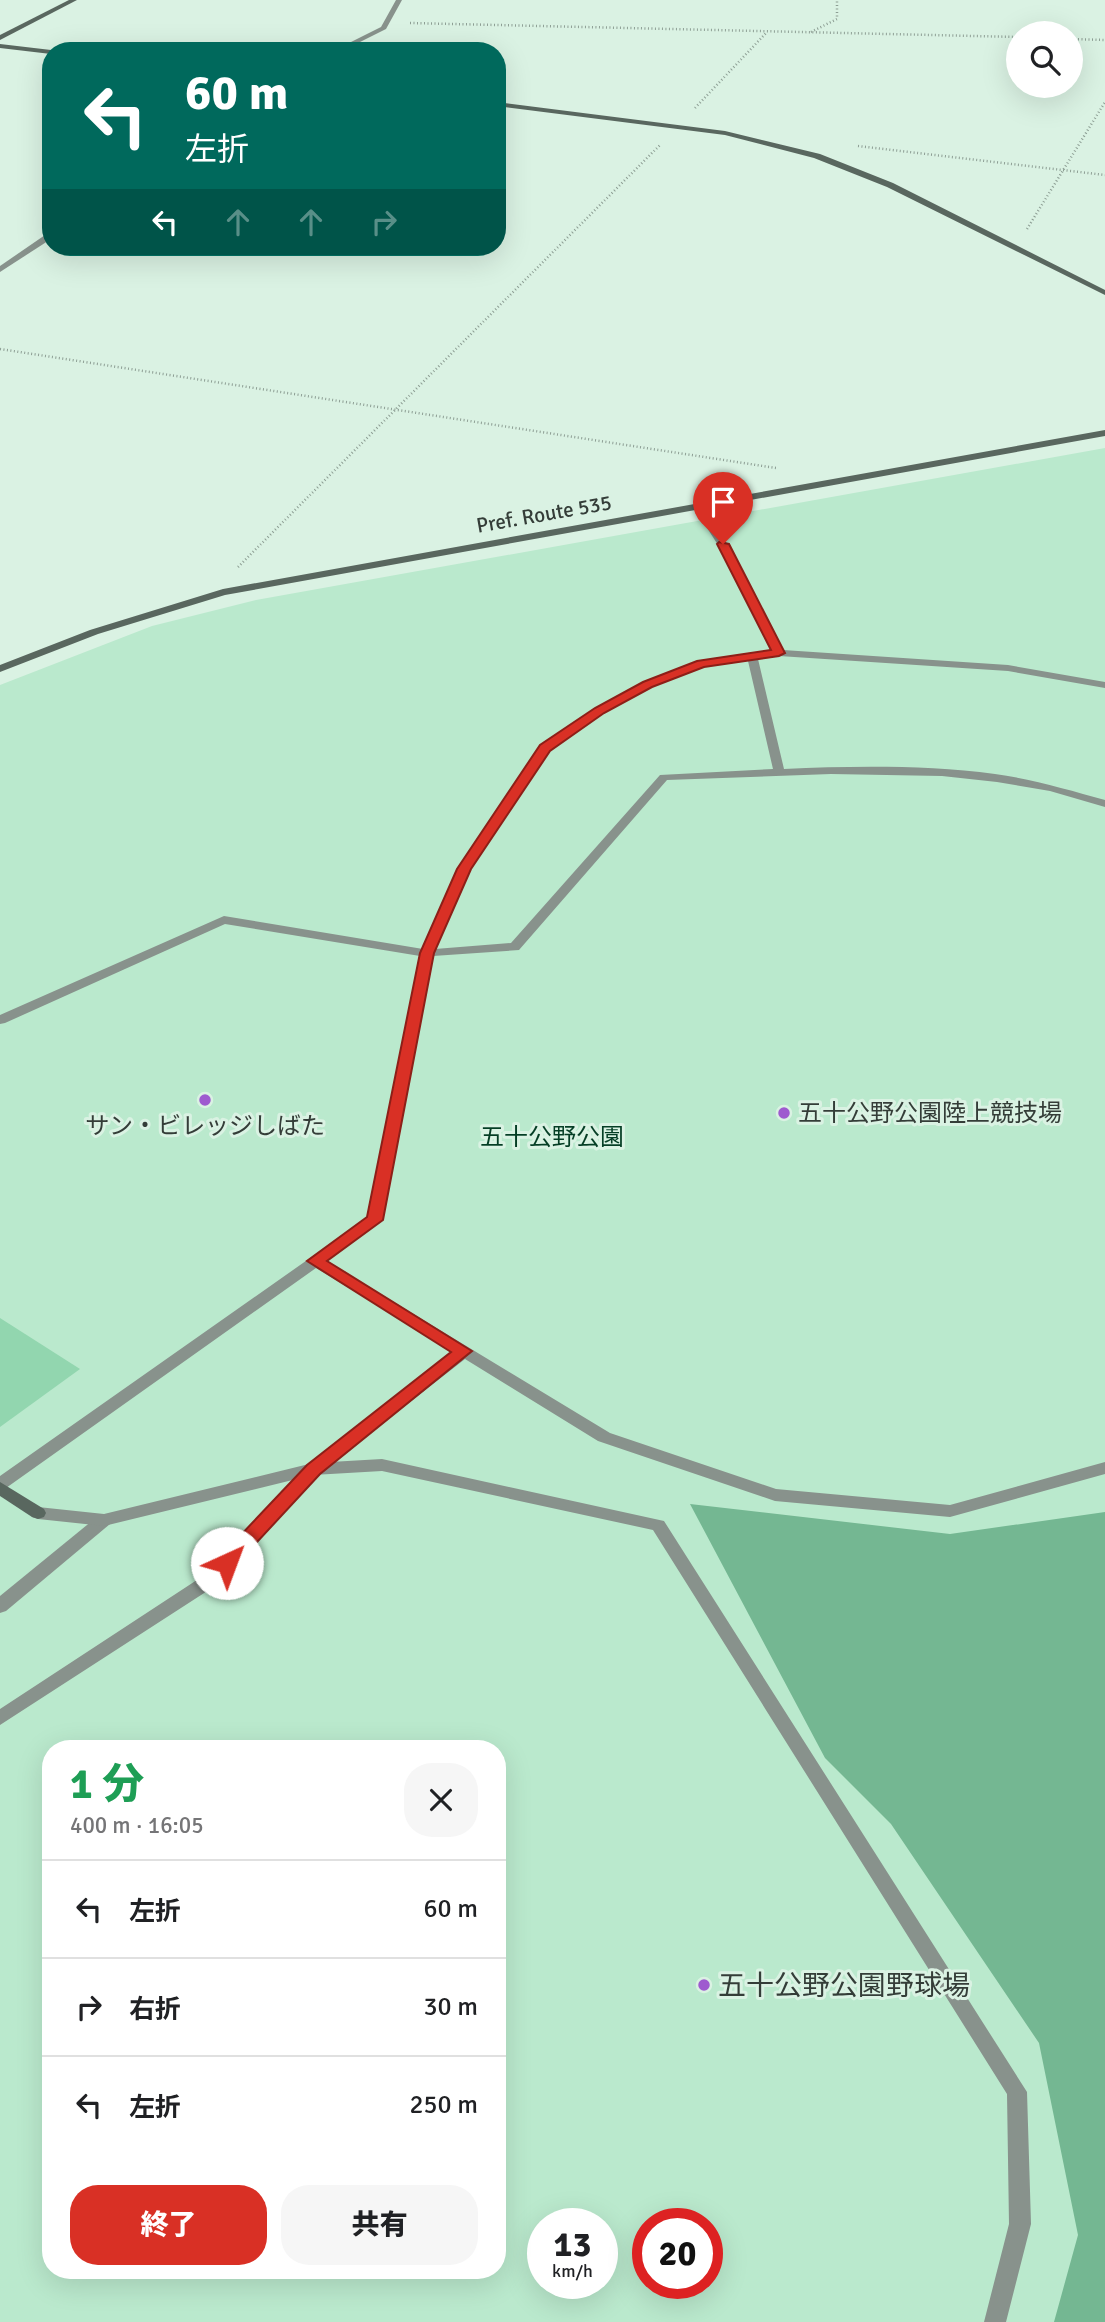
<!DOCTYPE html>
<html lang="ja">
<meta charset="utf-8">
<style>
:root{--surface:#fff;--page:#f6f6f6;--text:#202124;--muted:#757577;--line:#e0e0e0;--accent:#d93025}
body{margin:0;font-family:Signika,"Noto Sans JP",sans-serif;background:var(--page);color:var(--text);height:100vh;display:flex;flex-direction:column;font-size:26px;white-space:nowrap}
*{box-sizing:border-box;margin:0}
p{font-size:23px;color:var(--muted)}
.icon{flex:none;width:38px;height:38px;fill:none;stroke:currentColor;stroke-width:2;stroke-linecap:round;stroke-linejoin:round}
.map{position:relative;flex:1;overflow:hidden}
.side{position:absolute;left:42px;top:1740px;width:464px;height:539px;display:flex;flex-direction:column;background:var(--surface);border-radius:28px;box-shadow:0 7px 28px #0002}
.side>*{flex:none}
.top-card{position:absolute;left:42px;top:42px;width:464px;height:214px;border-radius:28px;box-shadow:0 7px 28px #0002;background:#00695c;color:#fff;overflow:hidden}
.fabs{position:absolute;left:1006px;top:21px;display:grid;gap:14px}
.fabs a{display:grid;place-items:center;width:77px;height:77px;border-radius:50%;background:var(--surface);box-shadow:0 7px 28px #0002;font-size:35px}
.speed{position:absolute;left:527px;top:2208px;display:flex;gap:14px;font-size:35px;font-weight:700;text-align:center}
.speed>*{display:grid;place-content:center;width:91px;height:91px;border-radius:50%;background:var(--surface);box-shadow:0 7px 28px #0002;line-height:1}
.speed small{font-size:18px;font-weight:400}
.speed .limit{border:10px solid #d22;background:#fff;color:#111}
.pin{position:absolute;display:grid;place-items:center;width:60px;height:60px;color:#fff;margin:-72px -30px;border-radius:50% 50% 50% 0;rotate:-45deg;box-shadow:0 0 7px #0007}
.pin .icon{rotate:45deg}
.me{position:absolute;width:77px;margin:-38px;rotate:43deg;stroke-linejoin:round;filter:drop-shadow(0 0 5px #0008)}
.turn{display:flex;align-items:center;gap:24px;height:147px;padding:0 28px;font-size:32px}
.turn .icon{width:91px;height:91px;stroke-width:2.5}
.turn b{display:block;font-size:49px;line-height:60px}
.lanes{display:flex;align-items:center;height:66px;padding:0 28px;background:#0003;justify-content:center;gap:35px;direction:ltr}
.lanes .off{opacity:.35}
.round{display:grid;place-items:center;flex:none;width:74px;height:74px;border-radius:28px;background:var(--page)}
.summary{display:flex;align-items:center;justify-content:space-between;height:119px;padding:0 28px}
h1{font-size:42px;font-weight:800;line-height:52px;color:#1e9e55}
.button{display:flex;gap:14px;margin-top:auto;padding:14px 28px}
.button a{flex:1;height:80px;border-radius:28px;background:var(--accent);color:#fff;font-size:28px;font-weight:800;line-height:80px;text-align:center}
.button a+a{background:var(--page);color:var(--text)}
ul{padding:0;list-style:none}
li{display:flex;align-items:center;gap:21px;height:98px;padding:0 28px;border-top:2px solid var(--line)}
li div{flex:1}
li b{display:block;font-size:26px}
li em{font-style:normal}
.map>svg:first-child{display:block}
</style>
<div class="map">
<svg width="1105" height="2322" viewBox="0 0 1105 2322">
<rect width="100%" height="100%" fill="#daf2e3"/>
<path fill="#bae9cd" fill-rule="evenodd" d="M1105,448v1874h-1105v-1637l152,-59 104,-26zM51,1748h446v522h-446zM542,2224h60v60h-60zM648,2224h59v60h-59z"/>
<polygon fill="#74b792" points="690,1504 950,1534 1105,1512 1105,2322 1054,2322 1078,2235 1039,2043 891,1824 825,1758"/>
<polygon fill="#92d6af" points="0,1318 80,1369 0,1427"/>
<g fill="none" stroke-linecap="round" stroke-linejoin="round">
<g stroke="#8d9e94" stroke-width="2.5" stroke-dasharray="1 2.5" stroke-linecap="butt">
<polyline points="410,23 1018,37"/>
<polyline points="811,32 837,19 837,0"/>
<polyline points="1071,39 1105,40"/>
<polyline points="695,108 767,32"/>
<polyline points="858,146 1105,175"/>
<polyline points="1027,229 1105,102"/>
<polyline points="0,349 776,468"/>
<polyline points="238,567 660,145"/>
</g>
<g fill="#88928c" fill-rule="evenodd">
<path d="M695,504h6l27,41 55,105 225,15 97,17v6l-97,-17 -229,-15 -21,3 26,110c71,-3 141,-4 211,5 37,5 74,16 110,26v7l-55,-16 -53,-9 -55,-6 -111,-2 -164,6 -148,170 -86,6 -52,264 -55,41 284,172 166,56 174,16 155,-43v12l-155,43 -175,-16 -177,-60 -133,-82 -146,114 -104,113 -215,139v-16l203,-133 104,-111 146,-114 -137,-83 -310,220 -6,2v-14l367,-258 53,-262 -195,-32 -220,99 -5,1v-9l224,-99 199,33 35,-80 83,-123 55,-37 48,-26 54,-21 75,-11 -55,-106 -25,-39zM748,661l25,108 -113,6 -149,168 -76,6 35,-80 79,-119 55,-37 48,-26 52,-20z"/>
<polygon points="104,1514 110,1516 112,1520 110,1524 6,1611 0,1613 0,1596 98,1516"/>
</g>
<g fill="#88928c" fill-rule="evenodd">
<polygon points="396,0 402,0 386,29 342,51 333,51 381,27"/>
<polygon points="48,233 51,233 51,239 0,272 0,266"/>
<polygon points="382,1459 664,1521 1027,2092 1031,2224 1006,2322 984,2322 1009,2224 1007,2094 653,1530 382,1471 313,1475 104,1526 38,1519 32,1517 30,1513 32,1509 38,1507 104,1514 313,1463"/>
</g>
<g fill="#59675f" fill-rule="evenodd">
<polygon points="69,0 77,0 0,40 0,35"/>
<polygon points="0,44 51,50 53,51 51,51 51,54 0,48"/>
<polygon points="497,102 725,131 820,154 893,183 1105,290 1105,295 887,187 814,158 725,135 497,106"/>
<polygon points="1105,430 1105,436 225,595 98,634 0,672 0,665 90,630 223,589"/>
<polygon points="0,1482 44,1509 46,1513 44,1517 38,1519 32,1517 0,1496"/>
</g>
</g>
<polygon fill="#d93025" stroke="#8d1f18" stroke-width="2" points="719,542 729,544 785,653 779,656 704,667 652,687 604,713 550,751 471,869 434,953 383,1220 327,1261 472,1351 320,1474 233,1568 220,1568 217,1563 220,1557 307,1465 451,1352 307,1261 367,1217 420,953 457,869 540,745 595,708 643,682 697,661 771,650 717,544"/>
<g fill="#9e5acf" stroke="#daf2e3" stroke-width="2.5">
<circle cx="205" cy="1100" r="7"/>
<circle cx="784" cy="1113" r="7"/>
<circle cx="704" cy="1985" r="7"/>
</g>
<g text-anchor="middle" stroke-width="6" stroke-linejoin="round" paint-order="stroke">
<g font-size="21" fill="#343d38" stroke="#daf2e3">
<text transform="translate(544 514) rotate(-10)" y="7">Pref. Route 535</text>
</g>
<g font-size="24" fill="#343d38" stroke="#daf2e3" text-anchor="start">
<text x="798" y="1121">五十公野公園陸上競技場</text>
<text x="205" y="1134" text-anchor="middle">サン・ビレッジしばた</text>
</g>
<g font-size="24" fill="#053e25" stroke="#daf2e3">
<text x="552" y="1145">五十公野公園</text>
</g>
<g font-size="28" fill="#343d38" stroke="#daf2e3" text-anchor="start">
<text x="718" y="1995">五十公野公園野球場</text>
</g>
</g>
</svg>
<div class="fabs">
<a><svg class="icon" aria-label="search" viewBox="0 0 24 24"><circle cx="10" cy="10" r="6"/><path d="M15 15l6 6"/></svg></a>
</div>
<div class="speed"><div>13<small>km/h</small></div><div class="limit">20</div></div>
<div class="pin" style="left:723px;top:544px;background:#d93025"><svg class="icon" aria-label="arrive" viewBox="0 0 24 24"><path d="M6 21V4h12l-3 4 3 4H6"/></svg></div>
<svg class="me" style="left:227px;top:1563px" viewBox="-20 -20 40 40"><circle r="19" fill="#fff"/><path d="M0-13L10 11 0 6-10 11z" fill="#d93025"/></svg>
<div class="top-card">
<div class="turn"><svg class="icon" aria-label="left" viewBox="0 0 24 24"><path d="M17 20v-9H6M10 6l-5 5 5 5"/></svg><div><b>60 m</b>左折</div></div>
<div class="lanes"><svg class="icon" aria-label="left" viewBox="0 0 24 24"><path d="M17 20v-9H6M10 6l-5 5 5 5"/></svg><svg class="icon off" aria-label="ahead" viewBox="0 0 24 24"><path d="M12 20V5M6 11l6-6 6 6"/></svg><svg class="icon off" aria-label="ahead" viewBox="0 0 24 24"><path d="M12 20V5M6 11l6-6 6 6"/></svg><svg class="icon off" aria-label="right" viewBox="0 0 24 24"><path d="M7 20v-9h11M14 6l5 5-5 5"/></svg></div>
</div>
<section class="side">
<div class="summary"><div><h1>1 分</h1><p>400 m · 16:05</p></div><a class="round"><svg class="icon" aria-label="close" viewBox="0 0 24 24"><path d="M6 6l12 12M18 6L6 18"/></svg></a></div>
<ul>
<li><svg class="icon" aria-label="left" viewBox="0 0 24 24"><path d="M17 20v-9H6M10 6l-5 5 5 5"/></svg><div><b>左折</b></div><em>60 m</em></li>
<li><svg class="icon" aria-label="right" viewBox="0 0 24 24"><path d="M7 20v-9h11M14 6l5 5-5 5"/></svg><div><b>右折</b></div><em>30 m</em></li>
<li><svg class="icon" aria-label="left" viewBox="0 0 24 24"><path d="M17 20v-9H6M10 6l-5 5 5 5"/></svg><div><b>左折</b></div><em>250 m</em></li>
</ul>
<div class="button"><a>終了</a><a>共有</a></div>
</section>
</div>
